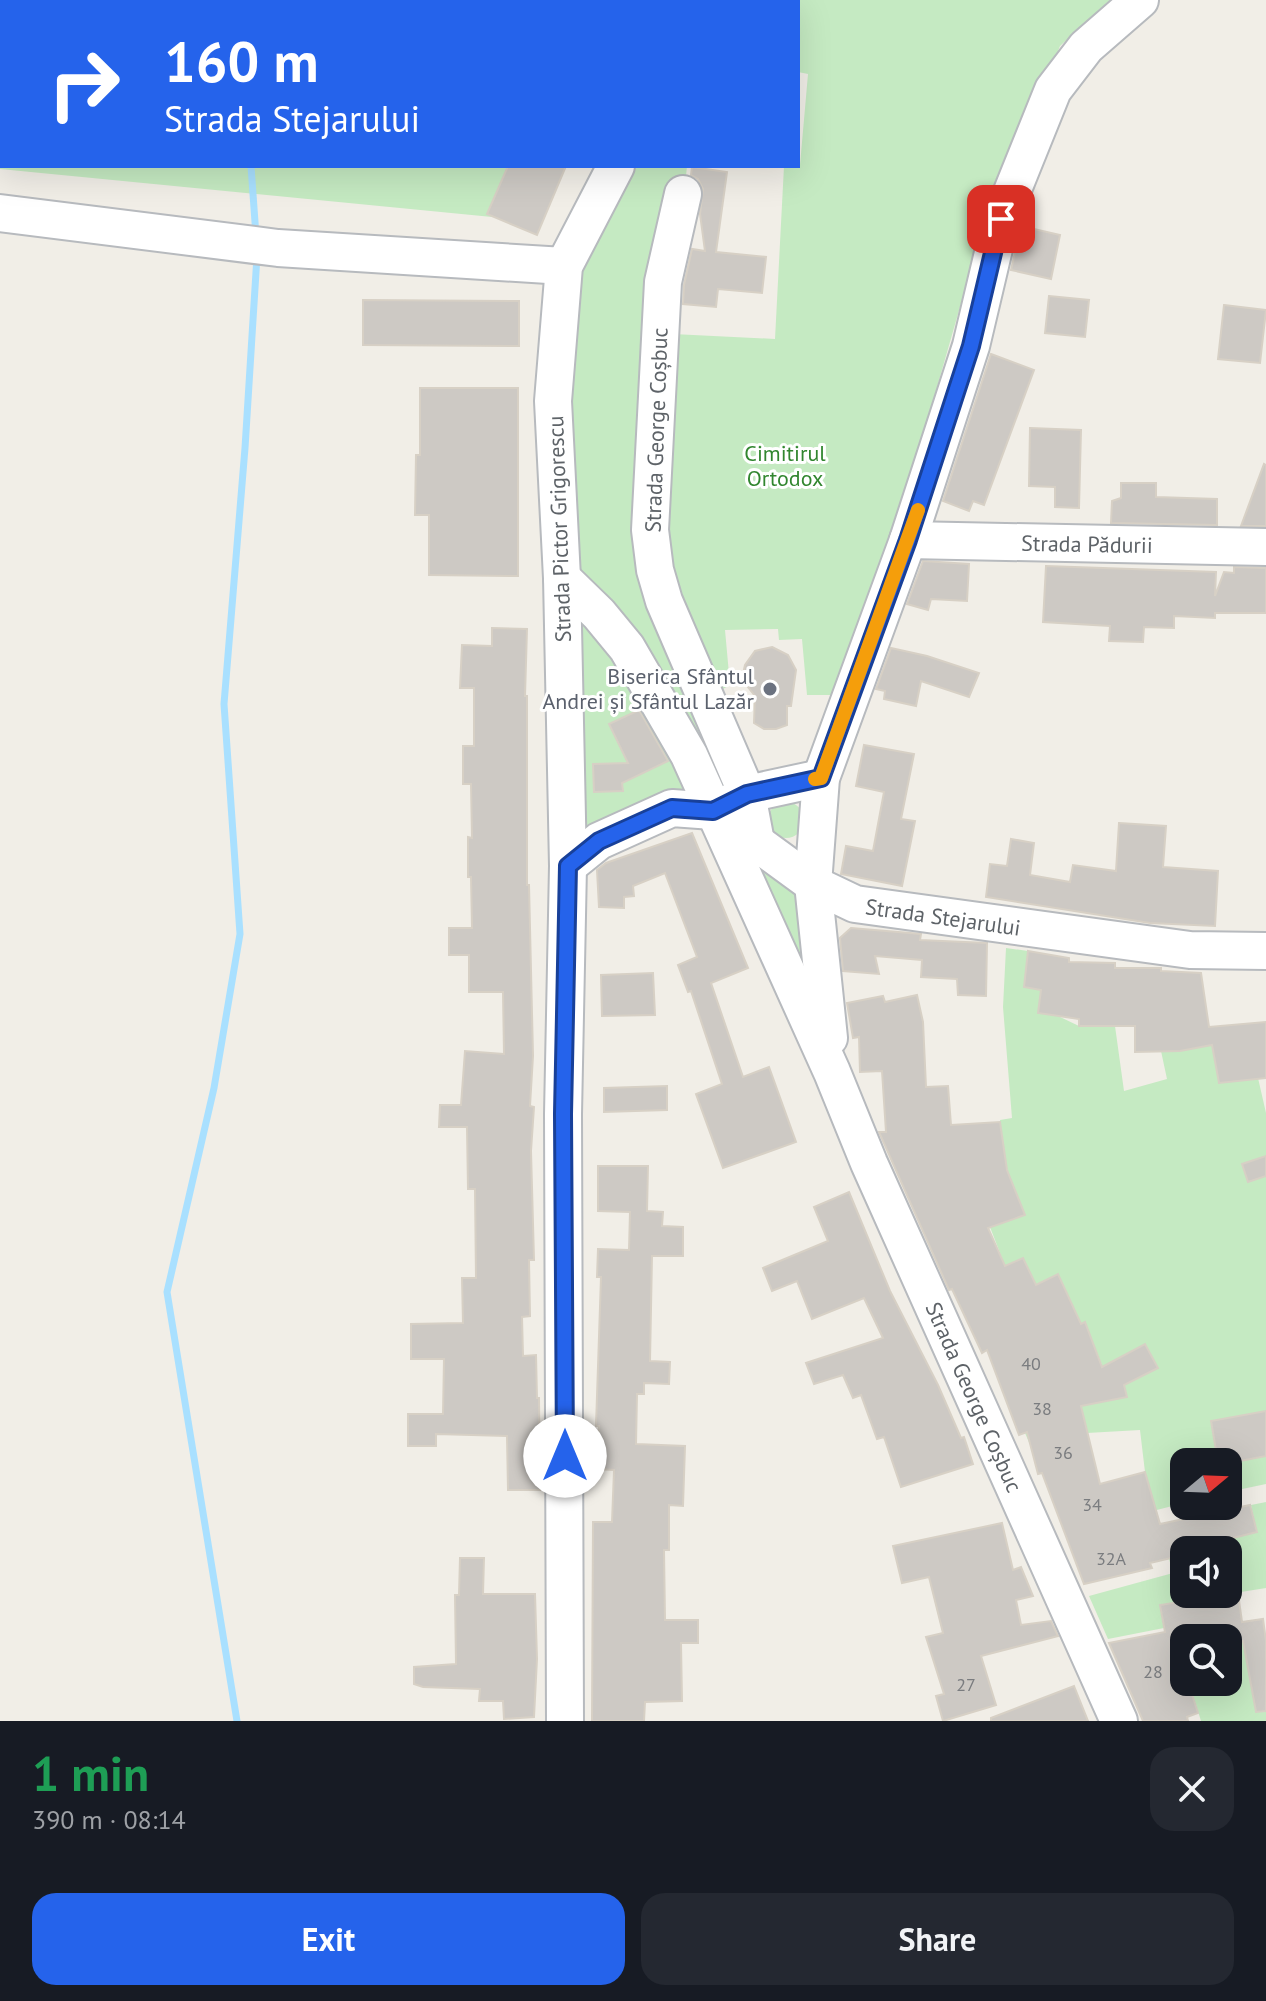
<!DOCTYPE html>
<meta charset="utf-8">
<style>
:root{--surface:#171b24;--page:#242831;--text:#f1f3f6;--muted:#9ea1a6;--accent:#2563eb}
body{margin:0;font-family:"PT Sans",sans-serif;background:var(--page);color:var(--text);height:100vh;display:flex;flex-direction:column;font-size:30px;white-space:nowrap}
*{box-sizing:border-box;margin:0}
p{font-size:26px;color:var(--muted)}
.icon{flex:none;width:44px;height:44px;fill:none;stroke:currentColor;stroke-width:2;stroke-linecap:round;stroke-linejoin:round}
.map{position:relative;height:1721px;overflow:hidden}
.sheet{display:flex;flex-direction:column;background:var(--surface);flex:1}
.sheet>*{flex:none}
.banner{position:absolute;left:0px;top:0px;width:800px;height:168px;box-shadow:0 8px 32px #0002;background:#2563eb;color:#fff;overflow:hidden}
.needle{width:52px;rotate:71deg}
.buttons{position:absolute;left:1170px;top:1448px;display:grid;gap:16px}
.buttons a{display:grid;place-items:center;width:72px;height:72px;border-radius:16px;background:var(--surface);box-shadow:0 8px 32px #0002;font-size:40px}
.pin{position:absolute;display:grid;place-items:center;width:68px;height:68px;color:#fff;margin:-34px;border-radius:16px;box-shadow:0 4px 12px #0006}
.me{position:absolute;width:88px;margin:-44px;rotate:0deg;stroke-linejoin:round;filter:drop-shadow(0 0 6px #0008)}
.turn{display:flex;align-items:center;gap:28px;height:168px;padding:0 32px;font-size:36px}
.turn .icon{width:104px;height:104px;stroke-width:2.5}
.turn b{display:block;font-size:56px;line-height:68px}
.round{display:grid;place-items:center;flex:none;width:84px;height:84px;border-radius:24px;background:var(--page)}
.summary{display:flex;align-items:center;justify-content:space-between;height:136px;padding:0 32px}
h1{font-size:48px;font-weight:800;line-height:60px;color:#1e9e55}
.primary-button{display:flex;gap:16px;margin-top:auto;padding:16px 32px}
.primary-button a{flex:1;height:92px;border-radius:24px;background:var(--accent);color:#fff;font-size:32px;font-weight:800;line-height:92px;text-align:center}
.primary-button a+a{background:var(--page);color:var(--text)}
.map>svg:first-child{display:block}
</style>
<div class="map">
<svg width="1266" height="1721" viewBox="0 0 1266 1721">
<rect width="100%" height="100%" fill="#f1eee7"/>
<g fill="#c5eac2">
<polygon points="0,0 1110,0 1060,46 970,272 911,478 831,695 807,695 802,639 779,640 778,629 725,630 730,685 714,694 664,576 673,334 775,339 784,166 800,165 808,74 798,72 798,2 2,2 2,166 558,166 523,220 0,169"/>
<polygon points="616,166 687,166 650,529 728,751 695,768 813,884 832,1072 713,811 568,866 564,266"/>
<circle cx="786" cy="820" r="18"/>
<polygon points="1006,948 1028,951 1024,986 1041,990 1038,1013 1058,1016 1079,1026 1115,1026 1124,1091 1167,1079 1161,1051 1181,1051 1212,1045 1219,1083 1258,1078 1266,1113 1266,1484 1228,1492 1228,1462 1184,1462 1184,1503 1110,1522 1145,1472 1140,1430 1087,1433 1031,1447 1025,1433 1064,1384 1102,1365 1085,1323 1033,1342 1067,1293 1058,1275 1036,1285 1023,1258 1005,1266 990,1227 1024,1214 1007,1169 1000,1120 1012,1118 1003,1007"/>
<polygon points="1266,1502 1266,1588 1160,1605 1164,1628 1108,1639 1089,1596 1173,1573 1169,1559 1184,1555 1184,1594 1228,1594 1228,1550 1205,1550 1234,1543 1233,1538 1257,1532 1251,1505"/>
<polygon points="1266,1638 1266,1721 1201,1721 1189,1682 1228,1682 1228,1644"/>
</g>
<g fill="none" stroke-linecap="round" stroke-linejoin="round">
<g stroke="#a9e0ff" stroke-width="7">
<polyline points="254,2 255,0"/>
<polyline points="251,166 256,236"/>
<polyline points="237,1721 167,1292 214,1088 240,934 224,704 245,448 257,256"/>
</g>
</g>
<g fill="#cdc9c4" stroke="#d7d0c5" stroke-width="2">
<polygon points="508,166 566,166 537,235 487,214"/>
<polygon points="692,167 727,172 716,252 766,257 762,293 718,289 716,307 683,304 684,285 692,249 705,251 700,214 703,189 698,179 691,175"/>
<polygon points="1021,226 1060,235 1051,279 1011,270"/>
<polygon points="1049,296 1089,300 1085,337 1045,333"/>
<polygon points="363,300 519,301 519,346 363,345"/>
<polygon points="1224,305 1266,310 1260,363 1218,359"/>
<polygon points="991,354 1034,370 984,505 973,501 969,511 943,501"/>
<polygon points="420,388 518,388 518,576 429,575 429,515 415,515 416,455 420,455"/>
<polygon points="1030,428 1081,430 1079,508 1055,507 1055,487 1029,486"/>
<polygon points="1264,464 1266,465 1266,526 1241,526"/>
<polygon points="1121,483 1156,483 1156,497 1217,499 1217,525 1111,523 1112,501 1121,498"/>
<polygon points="923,561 969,564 967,601 931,599 928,610 907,604"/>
<polygon points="1046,566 1216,572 1215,596 1224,572 1234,573 1234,567 1266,568 1266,613 1215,613 1215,618 1174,616 1174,628 1144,627 1143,642 1109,641 1110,626 1043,622"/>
<polygon points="492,628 527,629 525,696 527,696 527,885 529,885 533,1056 530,1106 534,1107 531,1151 534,1260 529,1260 530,1316 522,1317 523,1356 536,1355 537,1398 539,1398 540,1490 508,1490 507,1436 436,1434 436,1446 408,1446 408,1414 443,1414 444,1359 411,1359 411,1324 463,1323 462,1278 476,1278 475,1189 468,1189 467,1127 439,1127 440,1105 461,1105 465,1051 504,1054 503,992 469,992 469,955 449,955 449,928 472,928 471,877 468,877 468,837 472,838 471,784 463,784 463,746 474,746 474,688 460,688 462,645 492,646"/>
<polygon points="772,647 788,655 796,670 791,706 787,706 787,725 776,729 764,729 754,723 755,696 744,682 743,674 745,665 755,651"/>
<polygon points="891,648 927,656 979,673 969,697 921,681 916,706 884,699 885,691 876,689"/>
<polygon points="639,710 668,761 622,783 623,791 594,792 593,764 628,763 609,724"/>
<polygon points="864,745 914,754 901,819 915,821 902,886 841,874 846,846 873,851 884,792 856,786"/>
<polygon points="1119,823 1166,826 1163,867 1218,871 1215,926 1150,923 986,897 990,864 1007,866 1011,839 1034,843 1030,875 1070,882 1073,865 1116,871"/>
<polygon points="692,833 748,968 711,983 743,1077 769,1067 796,1142 723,1168 696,1094 722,1084 691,991 688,992 678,965 697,957 665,873 633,886 634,896 624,897 624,908 599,907 597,870 606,863"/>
<polygon points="851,928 921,934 920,940 987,943 986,996 958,995 957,979 921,977 922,960 875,956 879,974 843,971 840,938"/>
<polygon points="1028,951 1069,958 1069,962 1115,963 1115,968 1161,968 1161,971 1201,973 1209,1027 1266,1022 1266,1078 1219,1083 1212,1045 1180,1051 1135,1052 1135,1026 1079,1026 1079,1019 1038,1013 1041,990 1024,987"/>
<polygon points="653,973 655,1015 602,1016 601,975"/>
<polygon points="917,995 923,1022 926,1087 948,1086 951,1125 1000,1122 1007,1170 1025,1215 988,1228 1005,1266 1023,1258 1036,1285 1058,1274 1081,1324 1085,1322 1102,1367 1145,1344 1158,1368 1124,1385 1127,1397 1081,1406 1100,1484 1145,1472 1160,1524 1250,1505 1257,1532 1233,1538 1235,1543 1205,1550 1184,1550 1184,1555 1150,1563 1152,1568 1084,1584 1042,1473 1038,1474 1027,1432 1019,1435 987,1350 982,1353 952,1289 949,1290 879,1132 886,1132 882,1071 860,1072 859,1037 853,1038 847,1003 883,996 885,1002"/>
<polygon points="667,1086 667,1110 604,1112 604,1088"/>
<polygon points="1266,1156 1266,1176 1248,1182 1242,1164"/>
<polygon points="598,1166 648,1166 647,1211 663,1212 662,1226 683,1227 683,1256 652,1256 650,1361 670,1362 669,1384 644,1383 644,1394 637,1394 636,1444 685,1446 683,1506 669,1505 669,1550 664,1550 665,1620 698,1620 698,1643 681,1643 682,1701 645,1702 644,1721 592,1721 593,1522 612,1522 614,1470 597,1469 599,1426 596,1426 601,1277 597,1277 598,1249 629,1250 630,1212 598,1211"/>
<polygon points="849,1192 890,1291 938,1385 961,1438 964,1437 973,1464 901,1487 884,1437 877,1439 861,1395 853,1398 843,1375 814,1384 806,1363 883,1338 864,1298 812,1319 797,1281 772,1291 763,1268 828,1241 814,1207"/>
<polygon points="1266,1411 1266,1456 1235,1462 1218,1462 1211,1421"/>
<polygon points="1002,1523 1013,1570 1021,1567 1033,1596 1016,1600 1021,1625 1051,1621 1058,1636 981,1656 996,1705 943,1721 936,1696 944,1694 926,1637 943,1633 929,1577 902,1583 893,1546"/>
<polygon points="460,1558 484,1558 483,1594 535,1594 537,1659 534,1717 504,1719 503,1701 479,1701 480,1689 423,1687 414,1684 414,1667 456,1664 455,1595 459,1595"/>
<polygon points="1238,1593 1242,1622 1263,1619 1266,1641 1266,1711 1256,1712 1243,1641 1228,1644 1228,1638 1184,1638 1184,1682 1188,1682 1198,1713 1187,1717 1188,1721 1143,1721 1109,1643 1165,1632 1160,1605"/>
<polygon points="1074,1686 1088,1721 991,1721 991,1718"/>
</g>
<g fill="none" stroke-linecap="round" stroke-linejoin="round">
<defs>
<g id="minor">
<polyline points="637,0 638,2"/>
<polyline points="683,194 663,282 650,530 655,570 664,601 747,794 756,842"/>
<polyline points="0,213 278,248 564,266"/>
<polyline points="908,540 1266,547"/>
<polyline points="562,578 599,614 627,648 689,755 832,1072 869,1163 1119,1721"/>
<polyline points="725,805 747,794 821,778"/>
<polyline points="568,866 599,841 672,808 713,811 813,884 855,904 1190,950 1266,951"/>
<polyline points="829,1038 813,884 821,778 908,540 971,346 1001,219 1053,90 1086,47 1140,0"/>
<polyline points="565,1721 563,1114 568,866 562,578 553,401 564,266 616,166"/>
</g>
</defs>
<use href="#minor" stroke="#b7babe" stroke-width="40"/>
<use href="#minor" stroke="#fff" stroke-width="36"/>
</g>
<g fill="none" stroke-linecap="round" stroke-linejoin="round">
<defs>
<polyline id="route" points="565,1456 563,1114 568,866 599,841 672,808 713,811 747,794 821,778 908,540 971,346 1001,219"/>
</defs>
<use href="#route" stroke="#184099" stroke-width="20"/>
<use href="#route" stroke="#2563eb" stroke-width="14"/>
<polyline stroke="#f59e0b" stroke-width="14" points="815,779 821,778 918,510"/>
</g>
<circle fill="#6b7280" stroke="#fff" stroke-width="3" cx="770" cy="689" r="8"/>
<g text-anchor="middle" stroke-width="6" stroke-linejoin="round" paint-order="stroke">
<g font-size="18" fill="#7a7c7f">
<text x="1031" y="1370">40</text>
<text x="1042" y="1415">38</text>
<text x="1063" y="1459">36</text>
<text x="1092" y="1511">34</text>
<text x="1111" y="1565">32A</text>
<text x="1153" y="1678">28</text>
<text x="966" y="1691">27</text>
</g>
<g font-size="22" fill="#5e6368" stroke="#fff">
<text transform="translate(656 430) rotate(-88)" y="8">Strada George Coșbuc</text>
<text transform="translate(559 529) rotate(-92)" y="8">Strada Pictor Grigorescu</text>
<text transform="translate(1087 544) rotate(1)" y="8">Strada Pădurii</text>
<text transform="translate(943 917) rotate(8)" y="8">Strada Stejarului</text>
<text transform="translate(974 1397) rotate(66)" y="8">Strada George Coșbuc</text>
</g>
<g font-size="22" fill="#31862f" stroke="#fff">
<text x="785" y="461">Cimitirul<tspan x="785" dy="25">Ortodox</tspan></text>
</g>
<g font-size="22" fill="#5b616d" stroke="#fff" text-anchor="end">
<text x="754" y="684">Biserica Sfântul<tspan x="754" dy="25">Andrei și Sfântul Lazăr</tspan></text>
</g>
</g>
</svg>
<div class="buttons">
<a><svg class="needle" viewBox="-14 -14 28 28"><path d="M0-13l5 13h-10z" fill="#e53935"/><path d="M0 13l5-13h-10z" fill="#9ea1a6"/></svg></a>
<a><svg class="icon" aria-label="sound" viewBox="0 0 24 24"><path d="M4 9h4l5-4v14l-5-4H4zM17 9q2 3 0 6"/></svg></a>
<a><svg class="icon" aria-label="search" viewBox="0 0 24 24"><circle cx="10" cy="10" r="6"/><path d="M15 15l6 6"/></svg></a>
</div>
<div class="pin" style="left:1001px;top:219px;background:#d93025"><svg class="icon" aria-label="arrive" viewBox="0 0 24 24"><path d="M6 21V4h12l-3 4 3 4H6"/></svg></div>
<svg class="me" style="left:565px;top:1456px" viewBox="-20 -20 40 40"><circle r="19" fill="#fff"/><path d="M0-13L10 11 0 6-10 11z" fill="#2563eb"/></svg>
<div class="banner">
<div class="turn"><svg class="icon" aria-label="right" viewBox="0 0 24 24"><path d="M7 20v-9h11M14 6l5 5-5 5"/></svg><div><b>160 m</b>Strada Stejarului</div></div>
</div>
</div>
<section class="sheet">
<div class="summary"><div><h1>1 min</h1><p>390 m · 08:14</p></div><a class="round"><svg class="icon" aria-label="close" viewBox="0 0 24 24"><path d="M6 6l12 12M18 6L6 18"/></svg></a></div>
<div class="primary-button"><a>Exit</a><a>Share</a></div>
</section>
